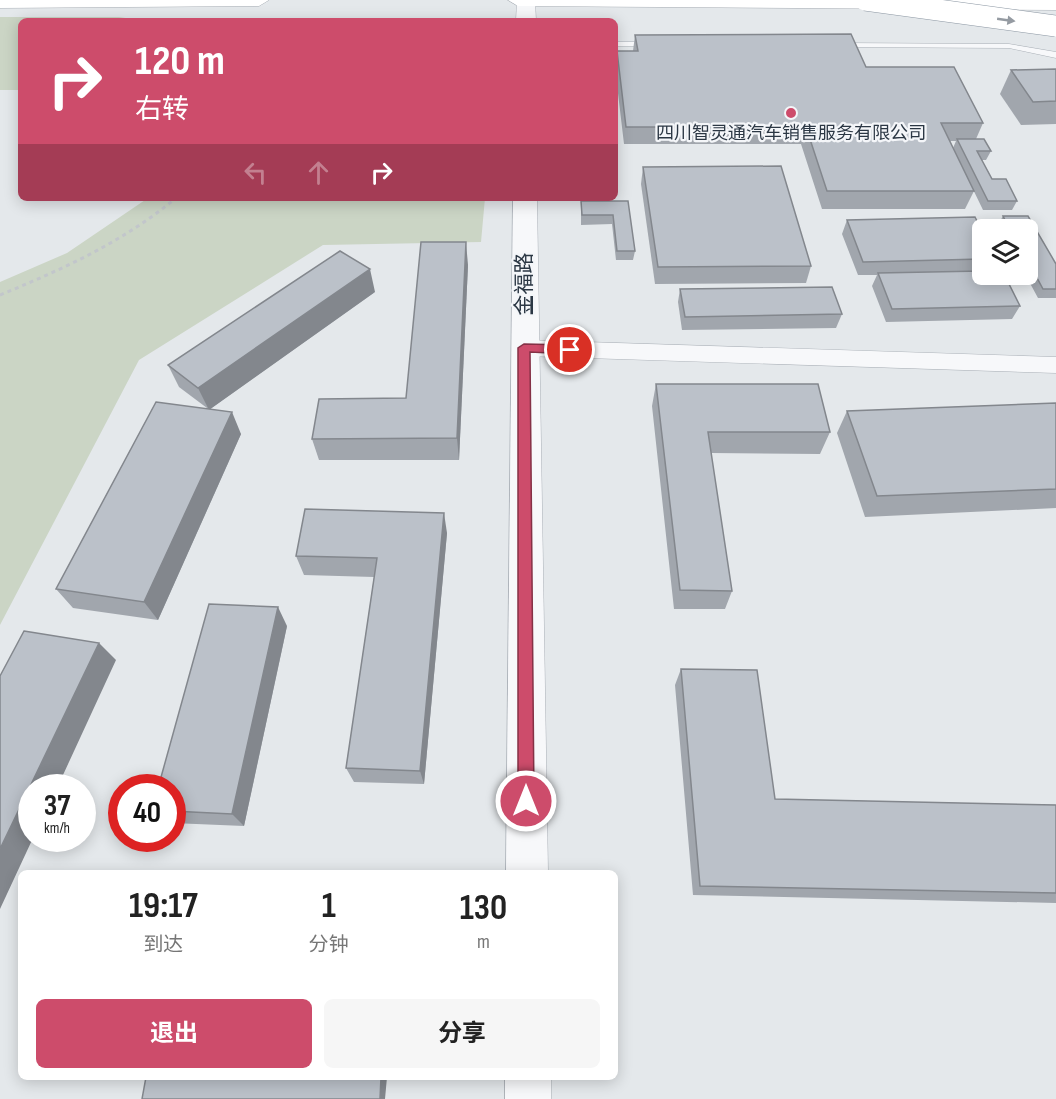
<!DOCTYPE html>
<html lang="zh">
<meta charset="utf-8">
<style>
:root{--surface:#fff;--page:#f6f6f6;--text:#222;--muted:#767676;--accent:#cd4c6b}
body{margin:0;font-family:"Sofia Sans Condensed","Noto Sans SC",sans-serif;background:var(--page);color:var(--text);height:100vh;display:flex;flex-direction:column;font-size:22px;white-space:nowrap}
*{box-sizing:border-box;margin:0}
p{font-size:20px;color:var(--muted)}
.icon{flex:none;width:33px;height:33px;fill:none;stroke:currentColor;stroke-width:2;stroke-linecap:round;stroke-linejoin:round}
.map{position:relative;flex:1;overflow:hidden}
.panel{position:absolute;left:18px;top:870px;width:600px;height:210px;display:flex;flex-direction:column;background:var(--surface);border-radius:9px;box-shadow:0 3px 15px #0003}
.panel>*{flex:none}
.guide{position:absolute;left:18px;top:18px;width:600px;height:183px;border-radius:9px;box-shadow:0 3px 15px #0003;background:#cd4c6b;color:#fff;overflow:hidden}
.controls{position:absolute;left:972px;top:219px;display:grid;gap:12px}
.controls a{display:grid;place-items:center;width:66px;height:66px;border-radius:9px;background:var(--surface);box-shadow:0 3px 15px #0003;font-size:30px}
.speed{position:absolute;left:18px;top:774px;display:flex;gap:12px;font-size:30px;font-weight:700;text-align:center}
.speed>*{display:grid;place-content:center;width:78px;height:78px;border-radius:50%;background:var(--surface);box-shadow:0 3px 15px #0003;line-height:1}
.speed small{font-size:15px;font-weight:400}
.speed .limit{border:9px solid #d22;background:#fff;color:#111}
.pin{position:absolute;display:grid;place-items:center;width:51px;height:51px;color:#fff;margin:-26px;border:3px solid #fff;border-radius:50%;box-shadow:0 2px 6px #0007}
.me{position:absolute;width:66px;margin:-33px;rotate:0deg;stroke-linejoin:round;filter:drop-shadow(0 0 4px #0008)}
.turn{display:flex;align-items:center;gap:21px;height:126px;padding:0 18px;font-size:27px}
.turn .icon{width:78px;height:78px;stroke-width:2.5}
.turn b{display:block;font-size:42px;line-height:51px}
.lanes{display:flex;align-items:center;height:57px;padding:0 18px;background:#0003;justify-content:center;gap:30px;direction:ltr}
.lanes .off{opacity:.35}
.eta{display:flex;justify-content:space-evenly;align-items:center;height:102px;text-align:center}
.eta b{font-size:36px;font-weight:700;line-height:42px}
.primary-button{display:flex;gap:12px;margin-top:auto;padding:12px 18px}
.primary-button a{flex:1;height:69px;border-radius:9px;background:var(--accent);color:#fff;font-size:24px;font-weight:700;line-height:69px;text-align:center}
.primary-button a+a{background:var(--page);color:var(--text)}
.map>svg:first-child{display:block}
</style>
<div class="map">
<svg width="1056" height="1099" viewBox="0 0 1056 1099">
<rect width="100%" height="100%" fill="#e4e8eb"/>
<g fill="#cbd5c5">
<polygon points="0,17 119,17 145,21 21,21 21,90 0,90"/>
<polygon points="148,198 485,198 481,242 323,245 139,360 0,625 0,282 67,253"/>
</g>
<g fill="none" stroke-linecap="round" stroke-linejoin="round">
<defs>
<g id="service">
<polygon points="615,42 652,42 656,44 652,46 615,46"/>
<polygon points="836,43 1009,44 1056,52 1056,58 1009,48 839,47 836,47"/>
</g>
<polygon id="minor" points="524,340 1056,357 1056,373 524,356 516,353 513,348 516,343"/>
<g id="tertiary">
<polygon points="535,0 536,21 516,21 517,0"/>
<polygon points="513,198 537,198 548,873 506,873"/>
<rect x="505" y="1077" width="46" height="22"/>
</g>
<g id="secondary">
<polygon points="0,0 269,0 259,6 0,8"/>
<polygon points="508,0 1056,0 1056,10 518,6"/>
</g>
</defs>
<use href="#service" stroke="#a9afb6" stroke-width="1"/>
<use href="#minor" stroke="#a9afb6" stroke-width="1"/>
<use href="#tertiary" stroke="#a9afb6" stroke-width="1"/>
<use href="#secondary" stroke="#a9afb6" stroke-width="1"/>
<path stroke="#c2c6cb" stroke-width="3" stroke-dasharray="4 4" stroke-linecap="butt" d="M0,295c63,-26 123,-53 176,-97"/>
<use href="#service" fill="#f7f8fa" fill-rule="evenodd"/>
<use href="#minor" fill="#f7f8fa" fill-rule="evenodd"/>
<use href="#tertiary" fill="#f7f8fa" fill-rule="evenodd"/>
<use href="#secondary" fill="#fff" fill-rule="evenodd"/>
<defs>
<polyline id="trunk-bridge" points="865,0 1056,26"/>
</defs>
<use href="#trunk-bridge" stroke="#8b96a2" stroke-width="22" stroke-linecap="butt"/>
<use href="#trunk-bridge" stroke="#fff" stroke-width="21"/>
</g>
<g fill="#a1a6ad">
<polygon points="635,35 866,67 983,123 976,139 991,151 986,160 982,160 992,179 1017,201 1012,210 983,210 953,148 956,141 950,141 974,191 965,209 822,209 801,144 624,144 615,68 617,51 633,51"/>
<polygon points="1056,69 1056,124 1021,125 1000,94 1011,70"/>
<polygon points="643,167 811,266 806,283 655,284 641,184"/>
<polygon points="581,201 628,201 635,251 633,260 616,260 612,224 581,225"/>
<polygon points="1003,216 1028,216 1056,264 1056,298 1038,298 1025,274 1028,274 1028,230 1000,230 998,225"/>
<polygon points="847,220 982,231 982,274 1020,306 1012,319 886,322 872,286 877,275 858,275 842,234"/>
<polygon points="468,265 459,460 319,460 312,439 406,398"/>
<polygon points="680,289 842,314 836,328 682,330 678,302"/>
<polygon points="375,292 210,409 241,434 158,620 73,608 56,589 207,408 179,387 168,365"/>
<polygon points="656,384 830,432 820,454 711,453 732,591 725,609 674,609 652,406"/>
<polygon points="1056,403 1056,508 865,517 837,433 847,411"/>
<polygon points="447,533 424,784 354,782 346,768 374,577 304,575 296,556"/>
<polygon points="287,626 244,826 172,823 172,788"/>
<polygon points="681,669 775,799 1056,805 1056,903 693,895 675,685"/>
</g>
<g fill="#83878d">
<polygon points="466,242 468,265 459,460 457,438"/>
<polygon points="370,269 375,292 209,410 198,388"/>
<polygon points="232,412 241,434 158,620 144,602"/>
<polygon points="444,513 447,533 424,784 420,771"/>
<polygon points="278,607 287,626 244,826 232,814"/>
<polygon points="99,643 116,660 57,788 32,788 32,838 33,838 0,909 0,849"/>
<polygon points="381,1077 387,1077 385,1099 380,1099"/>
</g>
<g fill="#bbc1c9" stroke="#83878d" stroke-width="1.5">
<polygon points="851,34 866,67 954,67 983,123 941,123 974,191 827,191 806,127 626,127 617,51 638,51 635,35"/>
<polygon points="1056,69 1056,101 1033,102 1011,70"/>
<polygon points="957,139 984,139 991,151 977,151 992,179 1006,179 1017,201 988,201"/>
<polygon points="781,166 811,266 658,267 643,167"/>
<polygon points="581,201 628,201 635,251 617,251 613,215 582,215"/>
<polygon points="1003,216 1028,216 1056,264 1056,289 1043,289 1028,261 1028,230 1010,230"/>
<polygon points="975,217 982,231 982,259 863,262 847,220"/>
<polygon points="421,242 466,242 457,438 312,439 319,399 406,398"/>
<polygon points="340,251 370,269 198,388 168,365"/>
<polygon points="982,271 982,274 1004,274 1020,306 892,309 878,273"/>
<polygon points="832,287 842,314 685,317 680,289"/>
<polygon points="656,384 818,384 830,432 708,432 732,591 680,590"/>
<polygon points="156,402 232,412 144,602 56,589"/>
<polygon points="1056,403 1056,489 877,496 847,411"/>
<polygon points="305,509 444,513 420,771 346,768 377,558 296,556"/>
<polygon points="209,604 278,607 232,814 172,811 172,788 158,788"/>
<polygon points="24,631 99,643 0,849 0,676"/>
<polygon points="681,669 757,670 775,799 1056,805 1056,893 700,886"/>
<polygon points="146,1077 381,1077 380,1099 142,1099"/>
</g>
<defs><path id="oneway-solid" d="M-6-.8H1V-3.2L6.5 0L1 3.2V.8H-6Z" transform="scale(1.5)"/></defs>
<use fill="#959ba2" href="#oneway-solid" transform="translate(1006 20) rotate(8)"/>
<polygon fill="#cd4c6b" stroke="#853146" stroke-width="1.5" points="524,344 570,345 576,350 570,354 530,352 534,801 532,807 526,810 521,807 518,801 518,348"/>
<circle fill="#cd4c6b" stroke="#f4f6f9" stroke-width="2" cx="791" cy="113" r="6"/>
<g text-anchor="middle" stroke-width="4.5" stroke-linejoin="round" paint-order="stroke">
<g font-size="18" fill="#2b3744" stroke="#f4f6f9">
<text x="791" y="139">四川智灵通汽车销售服务有限公司</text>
</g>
<g font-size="21" fill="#2b3744" stroke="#f4f6f9">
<text transform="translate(524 284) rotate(-90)" y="7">金福路</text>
</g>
</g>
</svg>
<div class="controls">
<a><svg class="icon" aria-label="layers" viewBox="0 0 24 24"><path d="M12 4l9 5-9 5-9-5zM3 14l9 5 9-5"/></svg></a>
</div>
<div class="speed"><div>37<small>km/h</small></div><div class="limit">40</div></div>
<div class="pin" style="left:570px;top:350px;background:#d93025"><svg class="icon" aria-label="arrive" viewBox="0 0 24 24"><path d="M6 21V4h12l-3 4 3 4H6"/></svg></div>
<svg class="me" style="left:526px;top:801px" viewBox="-20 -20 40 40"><circle r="17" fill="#cd4c6b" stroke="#fff" stroke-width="3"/><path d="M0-11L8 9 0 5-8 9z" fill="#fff"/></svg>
<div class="guide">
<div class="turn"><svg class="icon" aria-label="right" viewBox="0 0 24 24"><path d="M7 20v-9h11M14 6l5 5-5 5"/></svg><div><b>120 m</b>右转</div></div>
<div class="lanes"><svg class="icon off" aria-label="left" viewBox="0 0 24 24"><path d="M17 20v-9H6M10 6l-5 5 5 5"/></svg><svg class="icon off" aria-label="ahead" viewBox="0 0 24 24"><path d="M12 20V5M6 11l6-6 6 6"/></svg><svg class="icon" aria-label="right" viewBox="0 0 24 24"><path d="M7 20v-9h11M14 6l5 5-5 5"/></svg></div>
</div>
<section class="panel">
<div class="eta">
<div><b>19:17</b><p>到达</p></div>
<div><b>1</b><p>分钟</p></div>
<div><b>130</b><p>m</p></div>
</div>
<div class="primary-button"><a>退出</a><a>分享</a></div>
</section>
</div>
